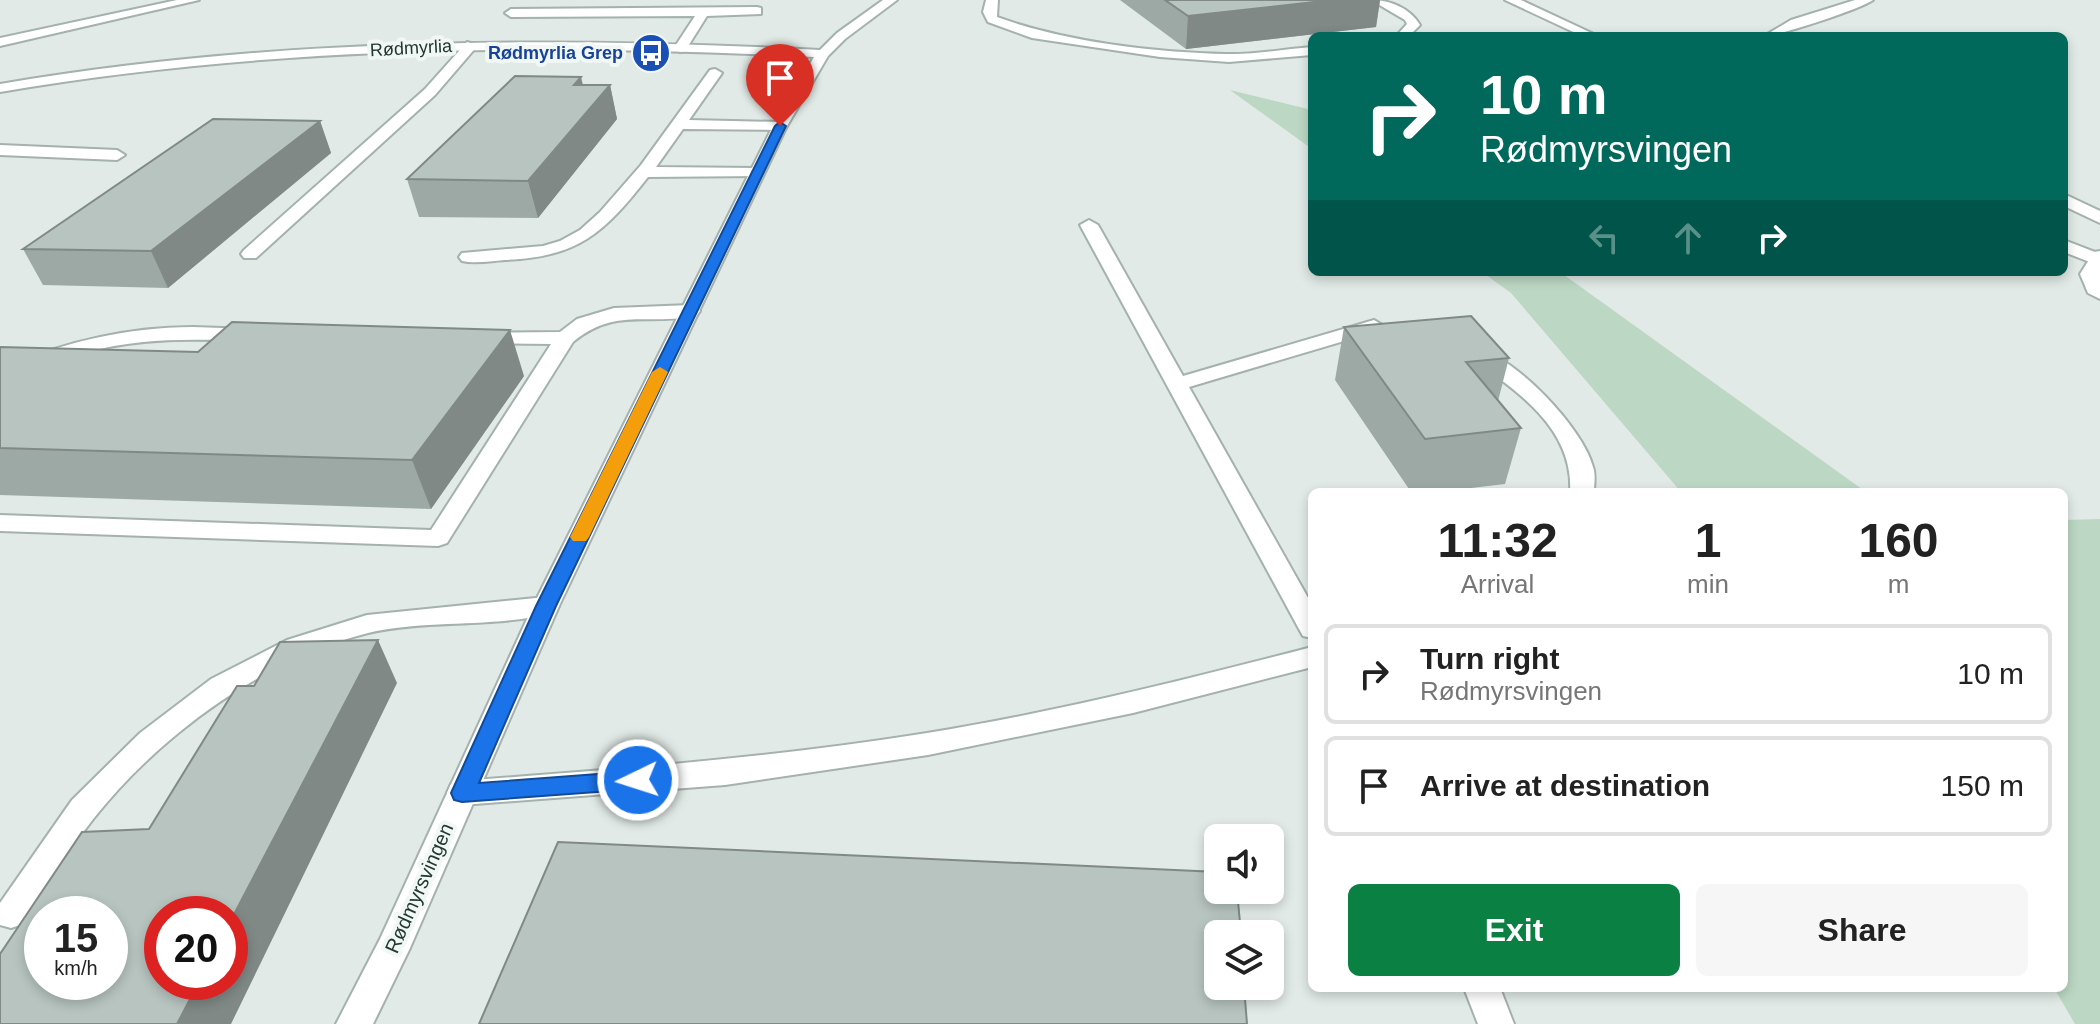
<!DOCTYPE html>
<meta charset="utf-8">
<style>
:root{--surface:#fff;--page:#f6f6f6;--text:#222;--muted:#767676;--line:#e0e0e0;--accent:#0b8043}
body{margin:0;font-family:Arial,sans-serif;background:var(--page);color:var(--text);height:100vh;display:flex;flex-direction:column;font-size:30px;white-space:nowrap}
*{box-sizing:border-box;margin:0}
p{font-size:26px;color:var(--muted)}
.icon{flex:none;width:44px;height:44px;fill:none;stroke:currentColor;stroke-width:2;stroke-linecap:round;stroke-linejoin:round}
.map{position:relative;flex:1;overflow:hidden}
.sheet{position:absolute;left:1308px;top:488px;width:760px;height:504px;display:flex;flex-direction:column;background:var(--surface);border-radius:12px;box-shadow:0 4px 12px #0003}
.sheet>*{flex:none}
.banner{position:absolute;left:1308px;top:32px;width:760px;height:244px;border-radius:12px;box-shadow:0 4px 12px #0003;background:#00695c;color:#fff;overflow:hidden}
.fabs{position:absolute;left:1204px;top:824px;display:grid;gap:16px}
.fabs a{display:grid;place-items:center;width:80px;height:80px;border-radius:12px;background:var(--surface);box-shadow:0 4px 12px #0003;font-size:40px}
.speed{position:absolute;left:24px;top:896px;display:flex;gap:16px;font-size:40px;font-weight:700;text-align:center}
.speed>*{display:grid;place-content:center;width:104px;height:104px;border-radius:50%;background:var(--surface);box-shadow:0 4px 12px #0003;line-height:1}
.speed small{font-size:20px;font-weight:400}
.speed .limit{border:12px solid #d22;background:#fff;color:#111}
.pin{position:absolute;display:grid;place-items:center;width:68px;height:68px;color:#fff;margin:-82px -34px;border-radius:50% 50% 50% 0;rotate:-45deg;box-shadow:0 0 8px #0007}
.pin .icon{rotate:45deg}
.me{position:absolute;width:88px;margin:-44px;rotate:266deg;stroke-linejoin:round;filter:drop-shadow(0 0 6px #0008)}
.turn{display:flex;align-items:center;gap:28px;height:168px;padding:0 40px;font-size:36px}
.turn .icon{width:104px;height:104px;stroke-width:2.5}
.turn b{display:block;font-size:56px;line-height:68px}
.lanes{display:flex;align-items:center;height:76px;padding:0 40px;background:#0003;justify-content:center;gap:40px;direction:ltr}
.lanes .off{opacity:.35}
.eta{display:flex;justify-content:space-evenly;align-items:center;height:136px;text-align:center}
.eta b{font-size:48px;font-weight:600;line-height:56px}
.button{display:flex;gap:16px;margin-top:auto;padding:16px 40px}
.button a{flex:1;height:92px;border-radius:12px;background:var(--accent);color:#fff;font-size:32px;font-weight:600;line-height:92px;text-align:center}
.button a+a{background:var(--page);color:var(--text)}
ul{padding:0;list-style:none}
li{display:flex;align-items:center;gap:24px;height:100px;margin:0 16px 12px;padding:0 24px;border:4px solid var(--line);border-radius:12px}
li div{flex:1}
li b{display:block;font-size:30px}
li em{font-style:normal}
.map>svg:first-child{display:block}
</style>
<div class="map">
<svg width="2100" height="1024" viewBox="0 0 2100 1024">
<rect width="100%" height="100%" fill="#e1eae6"/>
<g fill="#bcd8c4">
<polygon points="1230,90 1312,110 1312,149 1241,98"/>
<polygon points="1482,272 1560,272 1866,492 1681,492 1511,293"/>
<polygon points="2100,519 2100,1024 2075,1024 2054,988 2064,988 2064,520"/>
</g>
<g fill="none" stroke-linecap="round" stroke-linejoin="round">
<defs>
<g id="service">
<path d="M986,0h12l-1,17c69,25 156,35 229,37 28,1 58,-5 86,-7v8l-83,7 -69,-5 -128,-19 -44,-16 -5,-10z"/>
<path d="M1371,0c19,0 39,8 49,25l-11,11h-13l11,-12 -2,-4z"/>
<path d="M1855,0h18c-13,9 -94,36 -109,36l27,-16z"/>
<polygon points="757,7 761,8 761,14 707,16 685,51 680,52 674,48 695,16 511,17 505,13 511,9"/>
<polygon points="467,42 478,45 435,95 256,258 244,258 241,254 244,250 425,89"/>
<path d="M715,69l7,4 -33,47 91,2 7,4 -7,4 -97,-1 -27,38 100,1 8,5 -2,3 -114,1c-44,56 -69,80 -143,83 -14,1 -30,4 -43,1l-3,-4 3,-4 81,-7 17,-5 20,-11 20,-18 41,-47 69,-95z"/>
<polygon points="0,145 117,150 125,155 117,160 0,155"/>
<polygon points="2064,194 2100,211 2100,223 2064,206"/>
<polygon points="1089,220 1098,225 1183,376 1374,320 1384,326 1381,330 1189,387 1312,605 1312,638 1303,636 1299,629 1080,225"/>
<polygon points="2100,251 2100,299 2088,293 2080,274 2094,252"/>
<path d="M690,305l7,2 3,4 -3,4c-49,12 -80,-9 -124,27l-126,201 -9,3 -438,-15v-16l431,15 120,-186 -71,-1 -7,-2 -3,-4 3,-4 87,-1 17,-13 37,-11z"/>
<path d="M193,327l59,2 10,6 -10,6c-56,-2 -110,-4 -165,11 -30,8 -57,23 -87,30v-13c61,-26 126,-42 193,-42z"/>
<path d="M1477,348c39,10 106,80 116,119 3,8 1,17 1,25h-24c4,-63 -53,-102 -100,-134l-3,-4z"/>
<path d="M546,597l9,3 4,6 -4,6c-60,17 -127,7 -187,21 -104,26 -208,102 -274,185 -26,33 -48,71 -71,106l-12,4 -11,-3v-22l72,-103 68,-67 71,-54 76,-39 80,-25z"/>
<path d="M1312,647v20l-179,46 -205,42 -203,30 -263,20 -11,-3 -4,-9 4,-9 11,-3c156,-12 311,-23 465,-48 130,-21 258,-53 385,-86z"/>
<polygon points="1464,988 1500,988 1514,1024 1478,1024"/>
</g>
<path id="minor" d="M883,0h14l-52,39 -17,17 -41,70 -228,480 -149,342 -37,76h-37l44,-85 153,-333 240,-480 41,-69c-268,-14 -549,-11 -814,35v-8c268,-46 548,-48 820,-34l17,-17z"/>
<g id="tertiary">
<polygon points="177,0 199,0 0,46 0,38"/>
<polygon points="1505,0 1521,0 1598,36 1582,36"/>
<polygon points="2064,240 2100,254 2100,266 2064,252"/>
</g>
</defs>
<use href="#service" stroke="#a4b1ad" stroke-width="4"/>
<use href="#minor" stroke="#a4b1ad" stroke-width="4"/>
<use href="#tertiary" stroke="#a4b1ad" stroke-width="4"/>
<use href="#service" fill="#fff" fill-rule="evenodd"/>
<use href="#minor" fill="#fff" fill-rule="evenodd"/>
<use href="#tertiary" fill="#fff" fill-rule="evenodd"/>
</g>
<g fill="#9da9a4">
<polygon points="1120,0 1380,0 1376,27 1186,49"/>
<polygon points="583,85 610,85 617,119 538,218 419,217 407,179"/>
<polygon points="320,121 331,153 168,288 43,285 23,249"/>
<polygon points="1344,327 1509,358 1498,401 1521,428 1505,484 1437,492 1411,492 1335,380"/>
<polygon points="0,347 524,376 431,509 0,495"/>
</g>
<g fill="#808986">
<polygon points="1332,0 1380,0 1376,27 1186,49 1188,16"/>
<polygon points="581,77 589,110 610,85 617,119 538,218 528,181 574,85"/>
<polygon points="320,121 331,153 168,288 151,251"/>
<polygon points="510,330 524,376 431,509 412,460"/>
<polygon points="378,640 397,683 231,1024 177,1024 199,982 230,982 230,922"/>
</g>
<g fill="#b7c4bf" stroke="#808986" stroke-width="2" fill-rule="evenodd">
<polygon points="1165,0 1332,0 1188,16"/>
<polygon points="515,76 581,77 574,85 610,85 528,181 407,179"/>
<polygon points="213,119 320,121 151,251 23,249"/>
<polygon points="1471,316 1509,358 1466,362 1521,428 1425,439 1344,327"/>
<polygon points="232,322 510,330 412,460 0,448 0,347 198,352"/>
<path d="M378,640l-148,282v-8h-68v68h37l-22,42h-177v-70l82,-122 67,-3 88,-143h17l26,-44zM42,914h68v68h-68z"/>
<polygon points="558,842 1218,872 1218,890 1237,890 1241,934 1218,934 1218,986 1244,986 1247,1024 479,1024"/>
</g>
<polygon fill="#1a73e8" stroke="#114b97" stroke-width="2" points="780,122 786,126 556,606 479,783 638,771 646,773 649,780 646,786 638,789 462,802 454,800 451,793 536,606 775,126"/>
<polygon fill="#f59e0b" points="660,367 668,372 589,537 586,541 573,541 570,537 652,372"/>
<defs>
<symbol id="bus-disc" viewBox="-11 -11 22 22"><circle r="9.5" fill="#1a4fb4" stroke="#f1f7f4"/><path d="M-5-6H5V4H4V6H2V4H-2V6H-4V4H-5ZM-3.5-4V0h7V-4ZM-3.5 1.2v1.5H-2V1.2ZM2 1.2v1.5H3.5V1.2Z" fill="#fff"/></symbol>
</defs>
<g fill-rule="evenodd">
<use href="#bus-disc" x="629" y="31" width="44" height="44"/>
</g>
<g text-anchor="middle" stroke-width="8" stroke-linejoin="round" paint-order="stroke">
<g font-size="18" fill="#233833" stroke="#f1f7f4">
<text transform="translate(411 48) rotate(-3)" y="6">Rødmyrlia</text>
</g>
<g font-size="18" font-weight="bold" fill="#164399" stroke="#f1f7f4" text-anchor="end">
<text x="623" y="59">Rødmyrlia Grep</text>
</g>
<g font-size="20" fill="#233833" stroke="#f1f7f4">
<text transform="translate(419 888) rotate(-66)" y="7">Rødmyrsvingen</text>
</g>
</g>
</svg>
<div class="fabs">
<a><svg class="icon" aria-label="sound" viewBox="0 0 24 24"><path d="M4 9h4l5-4v14l-5-4H4zM17 9q2 3 0 6"/></svg></a>
<a><svg class="icon" aria-label="layers" viewBox="0 0 24 24"><path d="M12 4l9 5-9 5-9-5zM3 14l9 5 9-5"/></svg></a>
</div>
<div class="speed"><div>15<small>km/h</small></div><div class="limit">20</div></div>
<div class="pin" style="left:780px;top:126px;background:#d93025"><svg class="icon" aria-label="arrive" viewBox="0 0 24 24"><path d="M6 21V4h12l-3 4 3 4H6"/></svg></div>
<svg class="me" style="left:638px;top:780px" viewBox="-20 -20 40 40"><circle r="17" fill="#1a73e8" stroke="#fff" stroke-width="3"/><path d="M0-11L8 9 0 5-8 9z" fill="#fff"/></svg>
<div class="banner">
<div class="turn"><svg class="icon" aria-label="right" viewBox="0 0 24 24"><path d="M7 20v-9h11M14 6l5 5-5 5"/></svg><div><b>10 m</b>Rødmyrsvingen</div></div>
<div class="lanes"><svg class="icon off" aria-label="left" viewBox="0 0 24 24"><path d="M17 20v-9H6M10 6l-5 5 5 5"/></svg><svg class="icon off" aria-label="ahead" viewBox="0 0 24 24"><path d="M12 20V5M6 11l6-6 6 6"/></svg><svg class="icon" aria-label="right" viewBox="0 0 24 24"><path d="M7 20v-9h11M14 6l5 5-5 5"/></svg></div>
</div>
<section class="sheet">
<div class="eta">
<div><b>11:32</b><p>Arrival</p></div>
<div><b>1</b><p>min</p></div>
<div><b>160</b><p>m</p></div>
</div>
<ul>
<li><svg class="icon" aria-label="right" viewBox="0 0 24 24"><path d="M7 20v-9h11M14 6l5 5-5 5"/></svg><div><b>Turn right</b><p>Rødmyrsvingen</p></div><em>10 m</em></li>
<li><svg class="icon" aria-label="arrive" viewBox="0 0 24 24"><path d="M6 21V4h12l-3 4 3 4H6"/></svg><div><b>Arrive at destination</b></div><em>150 m</em></li>
</ul>
<div class="button"><a>Exit</a><a>Share</a></div>
</section>
</div>
